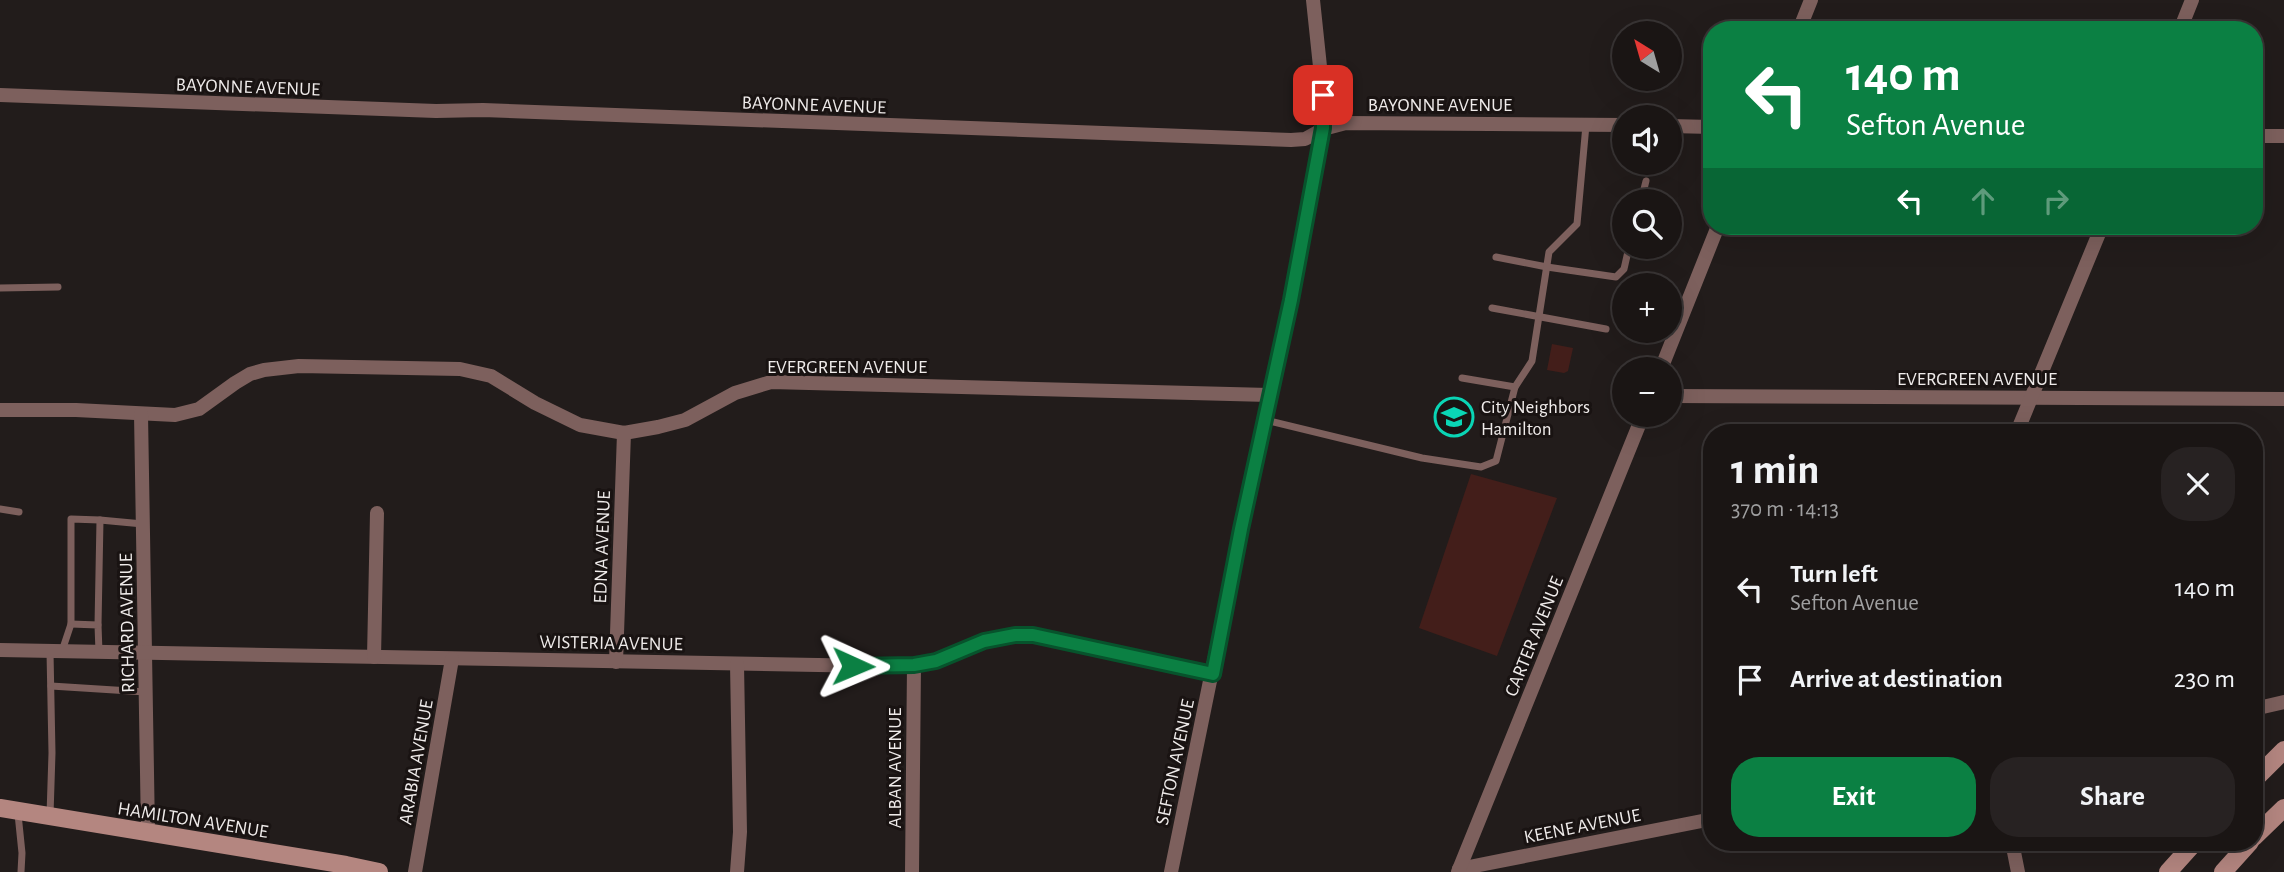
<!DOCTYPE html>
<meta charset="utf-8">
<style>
:root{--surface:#1a1514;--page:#272222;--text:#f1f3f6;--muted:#9f9fa0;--line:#383434;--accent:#0b8043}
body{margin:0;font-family:"Alegreya Sans",sans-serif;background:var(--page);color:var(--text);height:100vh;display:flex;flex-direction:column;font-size:26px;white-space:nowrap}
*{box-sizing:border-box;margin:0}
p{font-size:23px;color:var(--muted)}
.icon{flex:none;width:38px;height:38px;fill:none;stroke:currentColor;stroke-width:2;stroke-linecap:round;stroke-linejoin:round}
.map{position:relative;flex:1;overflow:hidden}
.details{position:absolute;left:1703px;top:424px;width:560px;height:427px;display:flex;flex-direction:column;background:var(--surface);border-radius:28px;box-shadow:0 7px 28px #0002,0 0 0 2px var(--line)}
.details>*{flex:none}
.top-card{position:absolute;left:1703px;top:21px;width:560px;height:214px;border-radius:28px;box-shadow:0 7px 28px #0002,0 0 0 2px var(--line);background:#0b8043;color:#fff;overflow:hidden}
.needle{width:46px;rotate:323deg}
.fabs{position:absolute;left:1612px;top:21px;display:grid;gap:14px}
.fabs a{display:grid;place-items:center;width:70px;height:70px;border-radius:50%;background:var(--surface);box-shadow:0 7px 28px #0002,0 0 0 2px var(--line);font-size:35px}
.pin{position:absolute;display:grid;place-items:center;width:60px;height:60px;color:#fff;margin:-30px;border-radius:14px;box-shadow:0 4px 10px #0006}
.me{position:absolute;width:77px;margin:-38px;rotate:91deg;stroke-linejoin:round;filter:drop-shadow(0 0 5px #0008)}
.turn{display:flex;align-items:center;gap:24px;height:147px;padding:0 28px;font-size:32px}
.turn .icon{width:91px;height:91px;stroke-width:2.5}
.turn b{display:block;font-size:49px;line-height:60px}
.lanes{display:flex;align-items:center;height:66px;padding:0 28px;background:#0003;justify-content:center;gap:35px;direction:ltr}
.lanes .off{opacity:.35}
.round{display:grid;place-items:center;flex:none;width:74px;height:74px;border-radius:28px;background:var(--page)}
.headline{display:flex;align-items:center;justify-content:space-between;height:119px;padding:0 28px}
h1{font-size:42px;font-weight:700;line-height:52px}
.primary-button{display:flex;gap:14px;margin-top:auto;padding:14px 28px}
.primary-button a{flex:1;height:80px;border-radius:28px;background:var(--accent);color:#fff;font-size:28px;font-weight:700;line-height:80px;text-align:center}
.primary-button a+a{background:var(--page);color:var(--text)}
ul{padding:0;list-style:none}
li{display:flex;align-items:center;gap:21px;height:91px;padding:0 28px}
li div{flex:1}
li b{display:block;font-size:26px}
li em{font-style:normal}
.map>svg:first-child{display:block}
</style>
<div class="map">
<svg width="2284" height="872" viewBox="0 0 2284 872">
<rect width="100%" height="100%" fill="#221c1b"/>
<g fill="#431e1a">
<polygon points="1552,344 1573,348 1568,371 1564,373 1547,370"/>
<polygon points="1471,474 1557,498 1497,656 1419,628"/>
</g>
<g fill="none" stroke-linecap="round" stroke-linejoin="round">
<g stroke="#7d605d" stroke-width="7">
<polyline points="1641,201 1646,181"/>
<polyline points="1496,257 1547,267 1616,277 1624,269 1629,247"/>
<polyline points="0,288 58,287"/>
<polyline points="1492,308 1606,329"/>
<polyline points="1462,378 1515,387"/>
<polyline points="1265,420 1422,458 1481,467 1496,461 1515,387 1532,361 1549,252 1577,224 1586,125"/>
<polyline points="0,509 19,512"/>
<polyline points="71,624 98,625 99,652"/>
<polyline points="98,625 100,520"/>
<polyline points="62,651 71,624 71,519 100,520 143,524"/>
<polyline points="50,652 52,753 50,815"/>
<polyline points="51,686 146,692"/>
<polyline points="18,814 22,853 21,872"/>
</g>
<g stroke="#7d605d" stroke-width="14">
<polyline points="1799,30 1811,0"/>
<polyline points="2180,30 2192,0"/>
<polyline points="0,95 436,111 483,110 1291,140 1305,139 1323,129 1346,123 1624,125"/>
<polyline points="1670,126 1712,127"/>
<polyline points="2254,136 2284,136"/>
<polyline points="1661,369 1718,226"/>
<polyline points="1670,396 2284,399"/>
<polyline points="0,410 76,410 175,415 199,409 235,383 250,374 264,370 299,366 460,369 491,376 535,403 580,425 624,433 658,427 685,420 735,393 771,382 1269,395"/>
<polyline points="141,414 148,832"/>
<polyline points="2017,432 2102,226"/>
<polyline points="0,650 874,666 914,665 936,661 984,641 1015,635 1033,635 1213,674"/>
<polyline points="374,657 377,513"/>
<polyline points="616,662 624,433"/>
<polyline points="2254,709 2284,702"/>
<polyline points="2012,842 2018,872"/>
<polyline points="1459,869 1712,819"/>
<polyline points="415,872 452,659"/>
<polyline points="737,872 740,832 737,664"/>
<polyline points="912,872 914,665"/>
<polyline points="1171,872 1241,529 1291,300 1323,129 1323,95 1313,0"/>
<polyline points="1458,872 1643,415"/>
</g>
<g stroke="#b48680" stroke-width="18">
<polyline points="2254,780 2284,750"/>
<polyline points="0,808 346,865 379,872"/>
<polyline points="2254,837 2284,808"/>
<polyline points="2168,872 2195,842"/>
<polyline points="2223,872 2250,842"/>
</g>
</g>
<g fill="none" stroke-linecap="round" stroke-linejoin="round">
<defs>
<polyline id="route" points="853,666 914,665 936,661 984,641 1015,635 1033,635 1213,674 1241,529 1291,300 1323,128 1323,95"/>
</defs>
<use href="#route" stroke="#07532c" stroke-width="18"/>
<use href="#route" stroke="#0b8043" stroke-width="12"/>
</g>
<defs>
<symbol id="school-ring" viewBox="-11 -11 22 22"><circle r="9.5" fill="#191312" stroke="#0ad5b5" stroke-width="1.5"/><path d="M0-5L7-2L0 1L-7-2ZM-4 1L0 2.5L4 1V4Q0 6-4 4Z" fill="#0ad5b5"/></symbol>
</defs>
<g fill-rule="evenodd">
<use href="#school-ring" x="1432" y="395" width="44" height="44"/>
</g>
<g text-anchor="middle" stroke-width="6" stroke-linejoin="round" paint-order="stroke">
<g font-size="19" fill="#efebea" stroke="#191312">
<text transform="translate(248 86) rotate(2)" y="7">BAYONNE AVENUE</text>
<text transform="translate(814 104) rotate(2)" y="7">BAYONNE AVENUE</text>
<text x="1440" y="111">BAYONNE AVENUE</text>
<text x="847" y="373">EVERGREEN AVENUE</text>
<text x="1977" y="385">EVERGREEN AVENUE</text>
<text transform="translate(601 547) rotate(-88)" y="7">EDNA AVENUE</text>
<text transform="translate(126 623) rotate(-91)" y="7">RICHARD AVENUE</text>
<text transform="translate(1533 636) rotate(-68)" y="7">CARTER AVENUE</text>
<text transform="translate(611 642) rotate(1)" y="7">WISTERIA AVENUE</text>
<text transform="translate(415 762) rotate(-80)" y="7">ARABIA AVENUE</text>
<text transform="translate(1174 762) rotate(-78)" y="7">SEFTON AVENUE</text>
<text transform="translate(894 768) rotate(-90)" y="7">ALBAN AVENUE</text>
<text transform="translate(193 819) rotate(9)" y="7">HAMILTON AVENUE</text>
<text transform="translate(1582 825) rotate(-11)" y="7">KEENE AVENUE</text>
</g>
<g font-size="19" fill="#efebea" stroke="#191312" text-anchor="start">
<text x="1481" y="413">City Neighbors<tspan x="1481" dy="22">Hamilton</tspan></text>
</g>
</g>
</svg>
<div class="fabs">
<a><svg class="needle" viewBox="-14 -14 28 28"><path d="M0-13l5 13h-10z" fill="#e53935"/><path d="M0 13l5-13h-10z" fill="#9f9fa0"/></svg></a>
<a><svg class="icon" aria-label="sound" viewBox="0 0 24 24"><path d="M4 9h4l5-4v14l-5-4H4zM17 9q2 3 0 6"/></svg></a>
<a><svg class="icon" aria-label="search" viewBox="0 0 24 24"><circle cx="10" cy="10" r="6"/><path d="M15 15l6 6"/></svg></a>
<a>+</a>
<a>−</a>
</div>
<div class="pin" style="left:1323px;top:95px;background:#d93025"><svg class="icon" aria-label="arrive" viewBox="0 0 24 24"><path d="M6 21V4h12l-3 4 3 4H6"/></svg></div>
<svg class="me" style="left:853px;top:666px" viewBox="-20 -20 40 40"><path d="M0-17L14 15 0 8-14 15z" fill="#0b8043" stroke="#fff" stroke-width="4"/></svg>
<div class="top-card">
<div class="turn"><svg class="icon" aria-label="left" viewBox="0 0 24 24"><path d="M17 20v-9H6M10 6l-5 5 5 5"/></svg><div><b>140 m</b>Sefton Avenue</div></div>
<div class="lanes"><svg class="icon" aria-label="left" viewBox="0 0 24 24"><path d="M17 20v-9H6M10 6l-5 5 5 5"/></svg><svg class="icon off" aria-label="ahead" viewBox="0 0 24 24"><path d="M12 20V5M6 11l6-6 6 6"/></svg><svg class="icon off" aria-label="right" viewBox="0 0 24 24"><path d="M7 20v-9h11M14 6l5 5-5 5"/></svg></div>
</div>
<section class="details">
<div class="headline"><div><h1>1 min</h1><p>370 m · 14:13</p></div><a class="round"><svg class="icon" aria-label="close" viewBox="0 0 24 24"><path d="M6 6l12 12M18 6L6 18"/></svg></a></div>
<ul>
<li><svg class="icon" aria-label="left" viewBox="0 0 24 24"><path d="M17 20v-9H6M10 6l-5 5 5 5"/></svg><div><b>Turn left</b><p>Sefton Avenue</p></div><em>140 m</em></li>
<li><svg class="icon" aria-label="arrive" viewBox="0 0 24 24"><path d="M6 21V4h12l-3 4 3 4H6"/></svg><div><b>Arrive at destination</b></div><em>230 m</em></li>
</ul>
<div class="primary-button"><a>Exit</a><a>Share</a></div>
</section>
</div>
